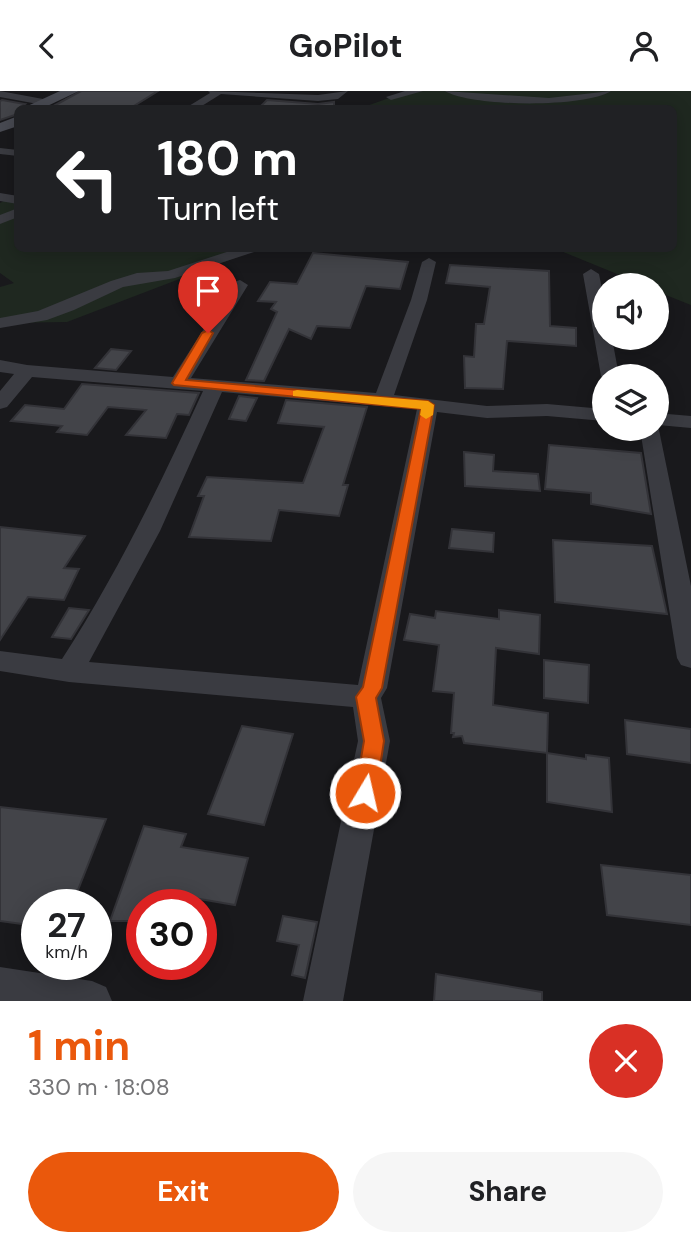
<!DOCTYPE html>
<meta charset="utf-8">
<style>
:root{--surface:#fff;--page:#f6f6f6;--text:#202124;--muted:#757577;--accent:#ea580c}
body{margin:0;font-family:"DM Sans",sans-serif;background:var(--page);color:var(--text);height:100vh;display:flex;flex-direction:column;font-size:26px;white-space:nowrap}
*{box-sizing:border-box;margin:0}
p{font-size:23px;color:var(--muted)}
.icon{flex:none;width:38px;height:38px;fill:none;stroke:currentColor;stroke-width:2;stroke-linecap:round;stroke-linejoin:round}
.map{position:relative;height:910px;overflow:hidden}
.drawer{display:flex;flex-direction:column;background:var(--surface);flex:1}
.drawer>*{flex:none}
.banner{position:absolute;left:14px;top:14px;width:663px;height:147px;border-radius:10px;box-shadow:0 4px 18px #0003;background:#202124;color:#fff;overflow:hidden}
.buttons{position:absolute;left:592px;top:182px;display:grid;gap:14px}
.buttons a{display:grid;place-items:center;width:77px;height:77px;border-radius:50%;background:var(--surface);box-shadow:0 4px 18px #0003;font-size:35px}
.speed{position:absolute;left:21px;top:798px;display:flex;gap:14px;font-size:35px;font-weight:700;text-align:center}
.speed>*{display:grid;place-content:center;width:91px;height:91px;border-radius:50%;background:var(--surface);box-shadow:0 4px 18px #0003;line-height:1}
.speed small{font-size:18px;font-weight:400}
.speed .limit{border:10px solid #d22;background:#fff;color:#111}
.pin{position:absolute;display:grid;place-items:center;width:60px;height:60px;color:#fff;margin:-72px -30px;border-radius:50% 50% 50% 0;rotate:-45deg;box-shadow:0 0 7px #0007}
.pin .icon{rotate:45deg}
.me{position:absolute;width:77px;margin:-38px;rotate:9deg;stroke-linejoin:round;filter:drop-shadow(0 0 5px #0008)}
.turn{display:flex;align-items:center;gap:24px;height:147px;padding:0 28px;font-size:32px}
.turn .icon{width:91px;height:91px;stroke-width:2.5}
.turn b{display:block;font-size:49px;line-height:60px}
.round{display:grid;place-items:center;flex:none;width:74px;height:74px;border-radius:37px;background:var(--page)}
.summary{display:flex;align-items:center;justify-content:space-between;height:119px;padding:0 28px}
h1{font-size:42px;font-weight:700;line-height:52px;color:var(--accent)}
.cta{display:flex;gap:14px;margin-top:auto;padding:14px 28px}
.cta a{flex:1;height:80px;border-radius:42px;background:var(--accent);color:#fff;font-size:28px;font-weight:700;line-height:80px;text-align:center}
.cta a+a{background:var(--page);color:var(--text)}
header{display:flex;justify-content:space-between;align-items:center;height:91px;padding:0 28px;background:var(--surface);font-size:32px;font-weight:700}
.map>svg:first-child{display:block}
</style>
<header><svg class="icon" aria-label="back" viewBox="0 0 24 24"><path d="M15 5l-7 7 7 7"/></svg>GoPilot<svg class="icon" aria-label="person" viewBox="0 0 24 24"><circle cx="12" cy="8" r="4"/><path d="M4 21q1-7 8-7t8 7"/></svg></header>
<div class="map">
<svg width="691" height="910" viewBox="0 0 691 910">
<rect width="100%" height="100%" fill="#19191c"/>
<g fill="#1f2820">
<polygon points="409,0 691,0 691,214 656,200 656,194 644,194 556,158 674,158 674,18 358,18"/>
<polygon points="17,103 18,158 258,158 67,231 0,232 0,196 14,192 0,182 0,112"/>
</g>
<g fill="#434449" stroke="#333338" stroke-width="2">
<polygon points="81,0 158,0 129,18 48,18"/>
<polygon points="267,9 318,13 334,11 334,18 258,18"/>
<polygon points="0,10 2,9 25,13 18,18 18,23 0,29"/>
<polygon points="313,162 408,171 400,198 366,195 350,237 317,235 311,248 289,238 264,290 246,289 277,221 271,218 276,211 258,210 270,191 297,193"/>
<polygon points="450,174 549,180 550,235 576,237 576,255 507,250 503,298 465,297 464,265 474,266 476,233 484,233 490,196 446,192"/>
<polygon points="111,258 131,260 116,279 95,277"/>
<polygon points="82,293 199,302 189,324 177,323 166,347 126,344 146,319 108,316 87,344 57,341 62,335 11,330 25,314 64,318"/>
<polygon points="239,305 257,307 246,330 229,328"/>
<polygon points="286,309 367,316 343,394 348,394 339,425 279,419 271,450 189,446 204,405 198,405 207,386 303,392 324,336 278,332"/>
<polygon points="549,354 641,362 651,423 591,413 591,402 545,398"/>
<polygon points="464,361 494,364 493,380 538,383 540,400 465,395"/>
<polygon points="0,436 85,445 64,477 79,478 64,509 28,506 0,549"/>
<polygon points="452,438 494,442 493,461 449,457"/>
<polygon points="553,449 652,455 667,523 555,511"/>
<polygon points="69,517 89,519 71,548 52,546"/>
<polygon points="499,519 540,524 539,563 496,557 493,614 548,622 547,662 464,652 462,645 453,646 454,642 451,642 454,602 433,600 439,554 404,549 410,523 435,527 436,520 499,528"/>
<polygon points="544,569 589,574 588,612 544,607"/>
<polygon points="625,629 691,638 691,672 627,663"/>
<polygon points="242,635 293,643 264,734 208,723"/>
<polygon points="547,662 586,668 586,664 609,667 612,721 547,711"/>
<polygon points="0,716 106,728 72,814 37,814 37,835 0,830"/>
<polygon points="144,735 186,743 181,756 248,767 235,814 165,802 160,814 142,814 142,830 110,830"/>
<polygon points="601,774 691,784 691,834 607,824"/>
<polygon points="283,825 317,831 305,887 292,884 299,854 277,850"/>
<polygon points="436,883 542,901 542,910 434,910"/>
</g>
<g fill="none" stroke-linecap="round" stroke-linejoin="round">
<g fill="#3a3b41" fill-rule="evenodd">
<polygon points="0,0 43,8 48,11 43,14 0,6"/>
<polygon points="208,0 318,4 348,0 338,8 318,10 221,3 197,18 184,18 210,2"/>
<polygon points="405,0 423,0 391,9 386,6"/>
<path d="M445,0l104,7 62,-7c-26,17 -140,16 -166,0z"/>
<polygon points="0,57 18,59 18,65 0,63"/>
<polygon points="0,102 18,105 18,113 0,110"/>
<polygon points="18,117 18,126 0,133 0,124"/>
<polygon points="236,158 256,158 254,161 175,187 123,196 74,219 47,229 0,237 0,227 38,220 111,190 137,182 168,180"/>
<path d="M429,167l7,4 -9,38 -33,95 93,11 60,-2 57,5v12l-57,-5 -60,2 -50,-6 -50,276 -6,10 9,43 -47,260h-40l55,-260 -5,-34 -284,-25 -69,-11v-20l62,8c55,-85 99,-176 141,-268l-171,-14 -25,30 -7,2v-18l14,-17 -14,-2v-12l27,5 146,12 61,-95 6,-2 8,5 -57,93 185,15 35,-93 11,-38zM222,301l195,17 -59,276 -269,-23 71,-131z"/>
<polygon points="591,178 599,183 604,208 604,247 612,247 619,285 604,285 604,289 601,285 583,183"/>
<polygon points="656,322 691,325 691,337 658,334 691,495 691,577 681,574 677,567 640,338 656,338"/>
<polygon points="0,876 92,890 106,896 112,910 0,910"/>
</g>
<g fill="#484a52" fill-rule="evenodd">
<polygon points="60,0 79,0 41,18 21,18"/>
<polygon points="18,25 18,35 0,41 0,32"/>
</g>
</g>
<polygon fill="#ea580c" stroke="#983908" stroke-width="2" points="208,239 213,242 186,289 428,310 434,314 382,597 376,607 384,650 376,702 373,709 365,711 358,709 355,702 364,650 356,606 363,596 421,318 174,294 172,292 202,242"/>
<polygon fill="#f59e0b" points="297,299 428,310 434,314 433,324 426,328 420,324 421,318 293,305 293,300"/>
</svg>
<div class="buttons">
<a><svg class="icon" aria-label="sound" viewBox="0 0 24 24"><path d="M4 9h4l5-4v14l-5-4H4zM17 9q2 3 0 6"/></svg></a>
<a><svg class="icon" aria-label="layers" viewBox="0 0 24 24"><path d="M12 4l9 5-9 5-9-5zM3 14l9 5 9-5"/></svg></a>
</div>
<div class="speed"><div>27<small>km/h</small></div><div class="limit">30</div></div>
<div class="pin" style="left:208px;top:242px;background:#d93025"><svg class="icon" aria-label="arrive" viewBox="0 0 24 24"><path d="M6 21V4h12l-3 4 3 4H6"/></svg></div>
<svg class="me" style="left:365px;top:702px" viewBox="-20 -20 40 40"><circle r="17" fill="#ea580c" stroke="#fff" stroke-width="3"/><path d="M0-11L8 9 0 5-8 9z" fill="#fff"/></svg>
<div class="banner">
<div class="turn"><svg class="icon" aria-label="left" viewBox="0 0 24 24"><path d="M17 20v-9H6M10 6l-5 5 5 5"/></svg><div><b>180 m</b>Turn left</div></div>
</div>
</div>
<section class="drawer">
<div class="summary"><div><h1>1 min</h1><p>330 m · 18:08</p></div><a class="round" style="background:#d93025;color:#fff"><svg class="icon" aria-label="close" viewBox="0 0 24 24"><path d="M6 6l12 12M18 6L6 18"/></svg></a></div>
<div class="cta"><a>Exit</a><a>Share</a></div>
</section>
